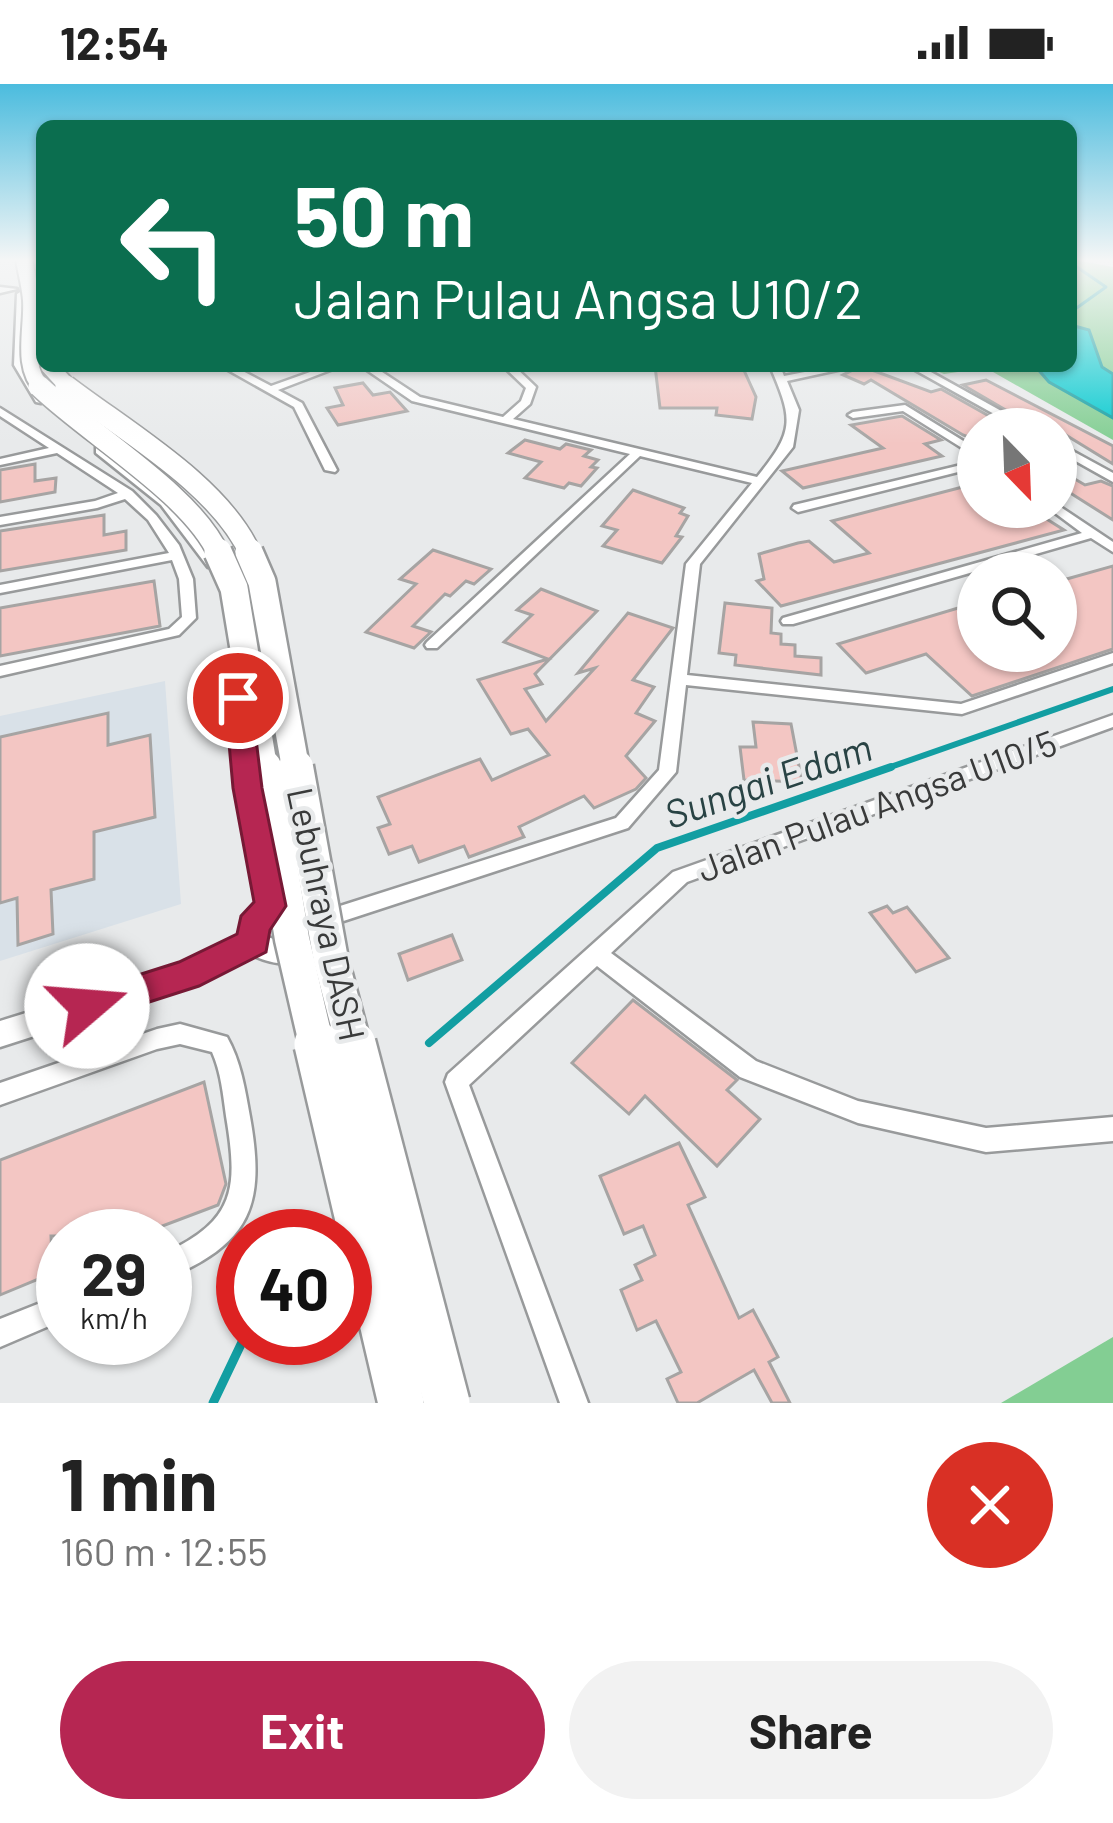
<!DOCTYPE html>
<meta charset="utf-8">
<style>
:root{--surface:#fff;--page:#f2f2f2;--text:#222;--muted:#767676;--accent:#b62652}
body{margin:0;font-family:Barlow,sans-serif;background:var(--page);color:var(--text);height:100vh;display:flex;flex-direction:column;font-size:45px;white-space:nowrap}
*{box-sizing:border-box;margin:0}
p{font-size:39px;color:var(--muted)}
.icon{flex:none;width:66px;height:66px;fill:none;stroke:currentColor;stroke-width:2;stroke-linecap:round;stroke-linejoin:round}
.map{position:relative;height:1319px;overflow:hidden}
.drawer{display:flex;flex-direction:column;background:var(--surface);flex:1}
.drawer>*{flex:none}
.guide{position:absolute;left:36px;top:36px;width:1041px;height:252px;border-radius:18px;box-shadow:0 3px 9px #0004;background:#0b6e4f;color:#fff;overflow:hidden}
.needle{width:78px;rotate:157deg}
.controls{position:absolute;left:957px;top:324px;display:grid;gap:24px}
.controls a{display:grid;place-items:center;width:120px;height:120px;border-radius:50%;background:var(--surface);box-shadow:0 3px 9px #0004;font-size:60px}
.speed{position:absolute;left:36px;top:1125px;display:flex;gap:24px;font-size:60px;font-weight:700;text-align:center}
.speed>*{display:grid;place-content:center;width:156px;height:156px;border-radius:50%;background:var(--surface);box-shadow:0 3px 9px #0004;line-height:1}
.speed small{font-size:30px;font-weight:400}
.speed .limit{border:18px solid #d22;background:#fff;color:#111}
.pin{position:absolute;display:grid;place-items:center;width:102px;height:102px;color:#fff;margin:-51px;border:6px solid #fff;border-radius:50%;box-shadow:0 3px 12px #0007}
.me{position:absolute;width:132px;margin:-66px;rotate:72deg;stroke-linejoin:round;filter:drop-shadow(0 0 9px #0008)}
.turn{display:flex;align-items:center;gap:42px;height:252px;padding:0 60px;font-size:54px}
.turn .icon{width:156px;height:156px;stroke-width:2.5}
.turn b{display:block;font-size:84px;line-height:102px}
.round{display:grid;place-items:center;flex:none;width:126px;height:126px;border-radius:63px;background:var(--page)}
.overview{display:flex;align-items:center;justify-content:space-between;height:204px;padding:0 60px}
h1{font-size:72px;font-weight:700;line-height:90px}
.button{display:flex;gap:24px;margin-top:auto;padding:24px 60px}
.button a{flex:1;height:138px;border-radius:72px;background:var(--accent);color:#fff;font-size:48px;font-weight:700;line-height:138px;text-align:center}
.button a+a{background:var(--page);color:var(--text)}
.status{display:flex;justify-content:space-between;align-items:center;height:84px;padding:0 60px;background:var(--surface);direction:ltr}
.status svg{height:33px;fill:currentColor}
.map>svg:first-child{display:block}
</style>
<div class="status"><b>12:54</b><svg viewBox="0 0 49 12"><path d="M0 12V9h3v3zM5 12V6h3v6zM10 12V3h3v9zM15 12V0h3v12zM26 1h20v11H26zM47 4h2v5h-2z"/></svg></div>
<div class="map">
<svg width="1113" height="1319" viewBox="0 0 1113 1319">
<rect width="100%" height="100%" fill="#e8eaeb"/>
<polygon fill="#d9e1e8" points="165,597 181,820 0,877 0,632"/>
<g fill="#83ce93">
<polygon points="1071,175 1113,183 1113,290 1102,283 1089,246 1071,241"/>
<polygon points="925,282 1035,282 1049,298 1113,334 1113,356 986,284 944,290"/>
<polygon points="1113,1253 1113,1319 1001,1319"/>
</g>
<polygon fill="#01c9cf" stroke="#129ea2" stroke-width="3" points="1071,241 1089,246 1102,283 1113,290 1113,334 1049,298 1035,282 1071,282"/>
<g fill="none" stroke-linecap="round" stroke-linejoin="round">
<polyline stroke="#129ea2" stroke-width="3" points="1071,179 1106,203 1071,228"/>
<polyline stroke="#129ea2" stroke-width="6" points="882,686 1113,605"/>
<polyline stroke="#129ea2" stroke-width="8" points="429,959 657,764 891,683"/>
<polyline stroke="#129ea2" stroke-width="9" points="213,1319 244,1254"/>
</g>
<g fill="#f3c6c3" stroke="#a6a4a3" stroke-width="3">
<polygon points="655,282 742,282 756,313 752,335 716,331 717,324 660,324"/>
<polygon points="861,282 931,308 941,305 1012,345 978,345 978,357 963,351 871,296 864,300 843,291"/>
<polygon points="986,296 1113,362 1113,380 1056,345 1038,345 963,301"/>
<polygon points="363,299 373,311 390,308 407,327 338,341 327,324 343,321 335,304"/>
<polygon points="902,332 941,356 925,360 942,372 803,404 782,387 883,364 851,341"/>
<polygon points="525,356 560,365 566,360 591,366 584,372 598,376 591,383 597,384 581,402 569,399 564,404 525,394 541,378 508,369"/>
<polygon points="35,380 35,397 56,394 55,408 0,418 0,386"/>
<polygon points="1056,384 1085,401 1101,397 1113,402 1113,436 1056,400"/>
<polygon points="978,399 978,426 993,437 1034,427 1064,446 781,522 757,497 764,495 759,470 798,459 809,457 834,478 869,469 832,437"/>
<polygon points="633,406 684,424 680,429 688,432 676,452 682,453 662,479 603,462 617,446 602,442"/>
<polygon points="104,431 104,451 126,447 126,466 0,487 0,447"/>
<polygon points="433,466 491,485 474,500 466,497 450,512 445,510 413,542 431,548 414,564 366,548 416,500 400,495"/>
<polygon points="1113,482 1113,565 972,612 926,570 866,589 838,560 978,518 978,567 1056,567 1056,498"/>
<polygon points="154,497 160,542 0,572 0,524"/>
<polygon points="541,505 597,527 535,590 542,600 525,605 546,637 595,584 578,589 628,529 673,544 633,596 654,603 636,629 655,637 626,672 646,694 636,705 594,724 584,712 519,743 524,753 469,773 464,762 419,778 412,762 389,770 378,744 390,740 378,713 480,675 492,696 549,671 528,645 511,650 478,596 548,575 504,558 532,531 517,526"/>
<polygon points="725,519 772,524 771,549 781,550 781,560 795,561 795,572 821,574 821,591 735,581 736,571 719,569"/>
<polygon points="108,629 108,661 150,651 155,733 94,748 94,795 51,806 53,850 18,861 17,814 0,819 0,653"/>
<polygon points="753,638 791,640 802,698 744,696 740,663 756,663"/>
<polygon points="887,822 893,829 907,823 949,874 916,888 870,829"/>
<polygon points="452,851 462,876 408,896 399,870"/>
<polygon points="633,916 737,996 727,1006 760,1035 717,1082 645,1012 629,1030 572,979"/>
<polygon points="204,998 226,1100 218,1121 136,1152 51,1152 53,1189 0,1211 0,1076"/>
<polygon points="679,1059 705,1113 688,1121 739,1234 753,1226 778,1273 769,1278 790,1319 772,1319 754,1286 697,1319 678,1319 667,1295 681,1288 656,1237 637,1246 621,1206 642,1196 635,1181 655,1171 643,1142 624,1150 600,1092"/>
</g>
<g fill="none" stroke-linecap="round" stroke-linejoin="round">
<defs>
<g id="minor">
<polygon points="221,282 233,282 271,302 327,282 341,282 278,306 302,319 337,386 335,388 325,386 294,323"/>
<path d="M361,282h12l47,31 83,20 18,-16 5,-13 -23,-22h11l22,21 -6,17 -17,15 244,58c38,-47 36,-57 13,-111h10l4,10 52,-10h20l-69,15 12,29 -6,37 -93,117 -13,111 274,29 152,-51v10l-151,51 -276,-29 -10,87 -48,56 -306,100 -7,-2 -3,-6 3,-6 301,-96 43,-48 27,-206 66,-81 -112,-27 -203,192h-10l-2,-3 2,-3 203,-188 -218,-53z"/>
<polygon points="908,282 920,282 1034,345 1021,345"/>
<polygon points="905,321 978,366 978,374 903,327 853,334 848,331 853,328"/>
<polygon points="0,324 132,407 156,431 179,461 193,495 196,534 179,551 0,592 0,582 169,545 182,533 179,495 172,476 0,509 0,501 169,469 148,436 125,415 97,424 0,441 0,433 95,417 118,409 57,369 0,381 0,375 49,364 0,332"/>
<polygon points="1056,358 1113,389 1113,398 1056,366"/>
<polygon points="978,377 978,383 798,428 792,424 794,421"/>
<polygon points="1056,420 1113,458 1113,468 1091,454 793,540 783,540 781,537 783,534 1082,449 1047,423 1056,423"/>
<polygon points="1113,631 1113,643 687,798 611,869 756,977 858,1017 986,1044 1113,1033 1113,1057 986,1068 858,1039 740,993 597,882 469,1001 588,1319 560,1319 445,998 448,990 673,788"/>
<path d="M180,940l47,13c14,25 18,52 23,80 16,89 0,127 -85,162v-26c71,-33 73,-65 61,-137 -3,-21 -5,-44 -14,-64l-32,-8 -23,5 -157,56v-22l157,-54z"/>
<polygon points="63,1210 63,1236 0,1263 0,1235"/>
</g>
<g id="tertiary">
<polygon points="0,203 17,205 0,209"/>
<polygon points="40,205 42,282 45,282 38,282 31,267 35,208"/>
<polygon points="22,207 27,210 26,281 48,315 41,319 36,318 14,281 17,210"/>
<polygon points="96,363 106,363 171,415 220,475 220,483 208,483 161,421 96,369"/>
<path d="M235,579l10,6 14,119 20,100 -3,6 24,-5 24,10 10,21c-17,40 -41,54 -82,35l-65,32 -187,60v-26l181,-56 60,-29 10,-28 15,-10 -8,-3 -3,-7 -18,-100 -12,-119zM298,825l8,4 2,7 -7,12 -17,10 -17,-5c1,-19 13,-25 31,-28z"/>
</g>
<polygon id="motorway" points="34,175 42,175 42,183 37,182"/>
</defs>
<use href="#minor" stroke="#989a9b" stroke-width="5"/>
<use href="#tertiary" stroke="#989a9b" stroke-width="5"/>
<use href="#motorway" stroke="#989a9b" stroke-width="4"/>
<use href="#minor" fill="#fff" fill-rule="evenodd"/>
<use href="#tertiary" fill="#fff" fill-rule="evenodd"/>
<use href="#motorway" fill="#fff" fill-rule="evenodd"/>
<defs>
<g id="motorway-bridge-far4">
<path d="M24,175c2,13 6,27 7,41 2,28 -11,67 12,89"/>
<polyline points="49,282 70,305"/>
</g>
<g id="motorway-bridge-far3">
<path d="M39,302c51,49 153,108 180,169"/>
<path d="M66,302c60,46 155,100 185,169"/>
</g>
<g id="motorway-bridge-far2">
<polyline points="218,468 234,504 264,686"/>
<polyline points="249,468 262,498 296,686"/>
</g>
<g id="motorway-bridge-far1">
<polyline points="264,683 292,855 317,963"/>
<polyline points="296,683 331,876 354,963"/>
</g>
<g id="motorway-bridge">
<polyline points="317,960 401,1319"/>
<polyline points="353,960 447,1319"/>
</g>
</defs>
<use href="#motorway-bridge-far4" stroke="#989a9b" stroke-width="20" stroke-linecap="butt"/>
<use href="#motorway-bridge-far3" stroke="#989a9b" stroke-width="24" stroke-linecap="butt"/>
<use href="#motorway-bridge-far2" stroke="#989a9b" stroke-width="32" stroke-linecap="butt"/>
<use href="#motorway-bridge-far1" stroke="#989a9b" stroke-width="39" stroke-linecap="butt"/>
<use href="#motorway-bridge" stroke="#989a9b" stroke-width="50" stroke-linecap="butt"/>
<use href="#motorway-bridge-far4" stroke="#fff" stroke-width="16"/>
<use href="#motorway-bridge-far3" stroke="#fff" stroke-width="21"/>
<use href="#motorway-bridge-far2" stroke="#fff" stroke-width="27"/>
<use href="#motorway-bridge-far1" stroke="#fff" stroke-width="34"/>
<use href="#motorway-bridge" stroke="#fff" stroke-width="45"/>
</g>
<linearGradient id="sky" x2="0" y2="1"><stop stop-color="#4bbcde"/><stop offset="0.49" stop-color="#f5f6f6"/><stop offset="1" stop-color="#f5f6f6" stop-opacity="0"/></linearGradient>
<rect width="1113" height="360" fill="url(#sky)"/>
<polygon fill="#b62652" stroke="#761935" stroke-width="3" points="238,605 251,614 262,704 286,822 270,846 266,868 199,902 87,938 75,934 69,922 75,911 179,878 237,850 241,832 254,818 233,704 225,614"/>
<g text-anchor="middle" stroke-width="9" stroke-linejoin="round" paint-order="stroke">
<g font-size="36" fill="#393a3a" stroke="#e8eaeb">
<text transform="translate(877 722) rotate(-20)" y="13">Jalan Pulau Angsa U10/5</text>
<text transform="translate(326 830) rotate(78)" y="13">Lebuhraya DASH</text>
</g>
<g font-size="39" font-style="italic" fill="#294344" stroke="#e8eaeb">
<text transform="translate(768 697) rotate(-19)" y="14">Sungai Edam</text>
</g>
</g>
</svg>
<div class="controls">
<a><svg class="needle" viewBox="-14 -14 28 28"><path d="M0-13l5 13h-10z" fill="#e53935"/><path d="M0 13l5-13h-10z" fill="#767676"/></svg></a>
<a><svg class="icon" aria-label="search" viewBox="0 0 24 24"><circle cx="10" cy="10" r="6"/><path d="M15 15l6 6"/></svg></a>
</div>
<div class="speed"><div>29<small>km/h</small></div><div class="limit">40</div></div>
<div class="pin" style="left:238px;top:614px;background:#d93025"><svg class="icon" aria-label="arrive" viewBox="0 0 24 24"><path d="M6 21V4h12l-3 4 3 4H6"/></svg></div>
<svg class="me" style="left:87px;top:922px" viewBox="-20 -20 40 40"><circle r="19" fill="#fff"/><path d="M0-13L10 11 0 6-10 11z" fill="#b62652"/></svg>
<div class="guide">
<div class="turn"><svg class="icon" aria-label="left" viewBox="0 0 24 24"><path d="M17 20v-9H6M10 6l-5 5 5 5"/></svg><div><b>50 m</b>Jalan Pulau Angsa U10/2</div></div>
</div>
</div>
<section class="drawer">
<div class="overview"><div><h1>1 min</h1><p>160 m · 12:55</p></div><a class="round" style="background:#d93025;color:#fff"><svg class="icon" aria-label="close" viewBox="0 0 24 24"><path d="M6 6l12 12M18 6L6 18"/></svg></a></div>
<div class="button"><a>Exit</a><a>Share</a></div>
</section>
